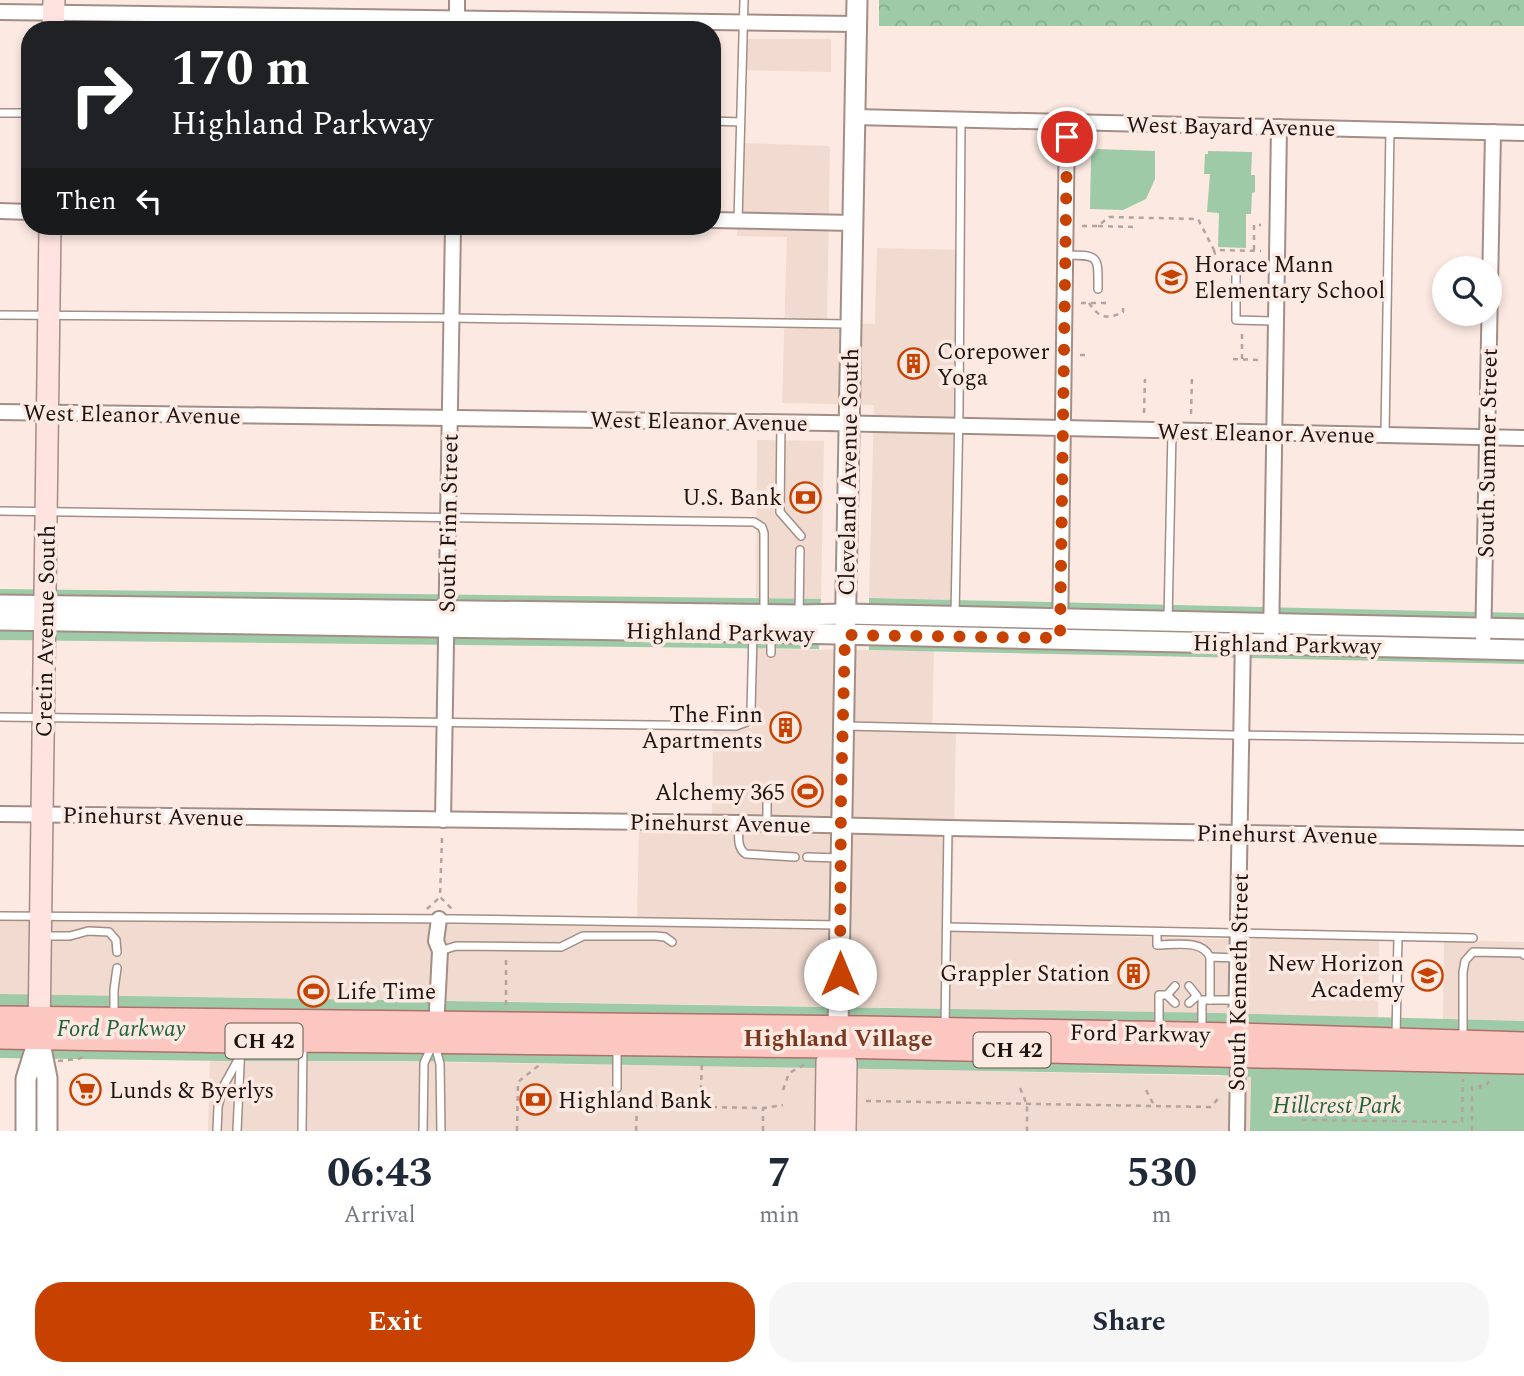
<!DOCTYPE html>
<style>
:root{--surface:#fff;--page:#f6f6f7;--text:#1f2937;--muted:#747a83;--accent:#c74200}
body{margin:0;font-family:Spectral,serif;background:var(--page);color:var(--text);height:100vh;display:flex;flex-direction:column;font-size:26px;white-space:nowrap}
*{box-sizing:border-box;margin:0}
p{font-size:23px;color:var(--muted)}
.icon{flex:none;width:38px;height:38px;fill:none;stroke:currentColor;stroke-width:2;stroke-linecap:round;stroke-linejoin:round}
.map{position:relative;height:1131px;overflow:hidden}
.sheet{display:flex;flex-direction:column;background:var(--surface);flex:1}
.sheet>*{flex:none}
.banner{position:absolute;left:21px;top:21px;width:700px;height:214px;border-radius:28px;box-shadow:0 4px 10px #0003;background:#202124;color:#fff;overflow:hidden}
.tools{position:absolute;left:1432px;top:256px;display:grid;gap:14px}
.tools a{display:grid;place-items:center;width:70px;height:70px;border-radius:50%;background:var(--surface);box-shadow:0 4px 10px #0003;font-size:35px}
.pin{position:absolute;display:grid;place-items:center;width:60px;height:60px;color:#fff;margin:-30px;border:4px solid #fff;border-radius:50%;box-shadow:0 2px 7px #0007}
.me{position:absolute;width:77px;margin:-38px;rotate:0deg;stroke-linejoin:round;filter:drop-shadow(0 0 5px #0008)}
.turn{display:flex;align-items:center;gap:24px;height:147px;padding:0 35px;font-size:32px}
.turn .icon{width:91px;height:91px;stroke-width:2.5}
.turn b{display:block;font-size:49px;line-height:60px}
.then{display:flex;align-items:center;height:66px;padding:0 35px;background:#0003;gap:14px;font-size:26px}
.eta{display:flex;justify-content:space-evenly;align-items:center;height:119px;text-align:center}
.eta b{font-size:42px;font-weight:700;line-height:49px}
.cta{display:flex;gap:14px;margin-top:auto;padding:14px 35px}
.cta a{flex:1;height:80px;border-radius:28px;background:var(--accent);color:#fff;font-size:28px;font-weight:700;line-height:80px;text-align:center}
.cta a+a{background:var(--page);color:var(--text)}
.map>svg:first-child{display:block}
</style>
<div class="map">
<svg width="1524" height="1131" viewBox="0 0 1524 1131">
<defs>
<pattern id="forest-crowns" width="20" height="18" patternUnits="userSpaceOnUse" patternTransform="scale(1.75)"><rect width="20" height="18" fill="#9ecaa8"/><path d="M2 6a3 3 0 1 1 6 0M12 15a3 3 0 1 1 6 0" fill="none" stroke="#88ad90"/></pattern>
</defs>
<rect width="100%" height="100%" fill="#fce9e2"/>
<g fill="#f1dacf">
<polygon points="747,39 831,39 831,72 746,70"/>
<polygon points="739,143 830,146 827,323 875,324 877,248 962,250 960,600 869,598 874,405 782,403 787,237 737,236"/>
<polygon points="757,440 824,441 821,599 756,598"/>
<polygon points="755,649 934,651 932,730 956,731 952,931 1220,939 1379,939 1378,1018 862,1007 0,994 0,912 40,912 41,920 637,926 639,823 712,825 713,728 752,728"/>
<polygon points="1444,940 1524,942 1524,1021 1443,1019"/>
<polygon points="210,1061 408,1061 464,1063 786,1067 1251,1077 1250,1131 208,1131"/>
</g>
<rect fill="url(#forest-crowns)" x="879" y="0" width="645" height="26"/>
<g fill="#9ecaa8">
<polygon points="1097,149 1155,151 1155,179 1146,199 1123,210 1090,209 1091,157"/>
<polygon points="1208,151 1252,152 1251,175 1255,175 1255,192 1252,193 1251,214 1246,214 1246,248 1218,247 1219,213 1207,212 1210,174 1204,174 1205,154 1208,154"/>
<polygon points="0,589 821,599 819,649 0,640"/>
<polygon points="869,598 1524,613 1524,664 869,650"/>
<polygon points="0,994 1217,1013 1524,1021 1524,1131 1250,1131 1251,1077 1219,1075 408,1061 227,1061 0,1058"/>
</g>
<g fill="none" stroke-linecap="round" stroke-linejoin="round">
<defs>
<g id="service">
<polyline points="0,113 30,113"/>
<polyline points="712,121 740,122"/>
<polyline points="738,221 744,0"/>
<path d="M1065,255c35,0 33,1 33,34"/>
<polyline points="1236,267 1236,320 1276,321"/>
<polyline points="0,315 452,318 849,324"/>
<polyline points="781,422 780,512 801,536"/>
<polyline points="1385,435 1390,129"/>
<polyline points="0,511 754,522 762,527 764,533 764,613"/>
<polyline points="799,615 800,550"/>
<polyline points="955,616 959,409 961,120"/>
<polyline points="1168,620 1172,431"/>
<polyline points="771,653 771,632"/>
<polyline points="0,717 736,726 747,722 751,710 753,633"/>
<polyline points="846,726 1232,735 1524,739"/>
<polyline points="767,823 767,804"/>
<path d="M739,824c0,10 -3,24 7,30l49,3"/>
<polyline points="807,857 840,858"/>
<polyline points="0,916 456,919 839,925"/>
<polyline points="947,927 1473,938"/>
<path d="M1157,932v13c17,0 45,-6 53,12"/>
<polyline points="44,936 70,936 88,931 109,932 116,940 117,952"/>
<polyline points="440,951 456,946 561,947 583,936 656,936 665,937 672,942"/>
<polyline points="1167,995 1175,1003"/>
<polyline points="1210,1000 1210,957 1237,958"/>
<polyline points="1189,1003 1197,996 1189,986"/>
<polyline points="114,1017 114,990 117,968"/>
<polyline points="945,1027 948,828"/>
<polyline points="1159,1029 1159,995 1167,995 1175,986"/>
<polyline points="1202,1030 1202,1000 1236,1000"/>
<polyline points="1396,1037 1398,937"/>
<polyline points="1463,1039 1463,972 1465,961 1473,952 1523,953 1524,955"/>
<polyline points="435,1045 440,1064 441,1131"/>
<polyline points="617,1088 617,1045"/>
<polyline points="217,1131 218,1107 223,1087 239,1058"/>
<polyline points="237,1131 241,1044"/>
<polyline points="302,1131 303,1044"/>
<polyline points="423,1131 424,1063 432,1046"/>
</g>
<g id="minor">
<polyline points="0,12 856,24"/>
<polyline points="457,30 457,0"/>
<polyline points="854,117 1524,133"/>
<polyline points="0,211 30,212"/>
<polyline points="712,220 853,223"/>
<polyline points="0,412 828,423 1524,438"/>
<polyline points="1060,638 1067,122"/>
<polyline points="1271,644 1279,127"/>
<polyline points="1483,649 1493,132"/>
<polyline points="0,814 739,823 948,828 1524,838"/>
<polyline points="443,820 453,226"/>
<polyline points="436,1029 440,951 436,941 439,919"/>
<polyline points="1237,1131 1238,1056 1236,1035 1243,636"/>
</g>
<g id="tertiary">
<polyline points="0,605 799,615 846,614 1524,629"/>
<polyline points="0,620 753,632 1524,650"/>
<polyline points="838,1027 857,0"/>
<polyline points="39,1038 47,1078 47,1131"/>
<polyline points="26,1131 26,1079 39,1037"/>
</g>
<g id="secondary">
<polyline points="53,30 54,0"/>
<polyline points="838,1029 838,1046 846,1063 845,1131"/>
<polyline points="39,1036 50,226"/>
<polyline points="826,1131 827,1062 838,1046"/>
</g>
<g id="primary">
<polyline points="0,1018 864,1028 1236,1035 1524,1044"/>
<polyline points="0,1037 241,1041 303,1040 838,1046 1524,1062"/>
</g>
</defs>
<use href="#service" stroke="#a38e86" stroke-width="10"/>
<use href="#minor" stroke="#a38e86" stroke-width="18"/>
<use href="#tertiary" stroke="#a38e86" stroke-width="23"/>
<use href="#secondary" stroke="#a38e86" stroke-width="24"/>
<use href="#primary" stroke="#ae7168" stroke-width="26"/>
<g stroke="#b4a49f" stroke-width="2.5" stroke-dasharray="5 5" stroke-linecap="butt">
<polyline points="70,28 137,29"/>
<polyline points="1082,226 1098,226 1109,217 1198,219 1214,250 1261,251"/>
<polyline points="1098,226 1135,227"/>
<polyline points="1214,250 1217,266 1225,266"/>
<polyline points="1254,250 1254,225 1261,225"/>
<polyline points="1081,303 1106,303"/>
<path d="M1089,303c10,15 18,17 34,9v-4"/>
<polyline points="1080,355 1089,355"/>
<polyline points="1233,359 1259,360"/>
<polyline points="1242,359 1242,331"/>
<polyline points="1144,413 1145,379"/>
<polyline points="1191,414 1192,376"/>
<polyline points="442,838 440,897 452,909"/>
<polyline points="427,909 440,897"/>
<polyline points="506,1005 506,957"/>
<polyline points="58,1061 78,1059 86,1056"/>
<polyline points="1020,1088 1027,1105 1027,1131"/>
<polyline points="1480,1089 1480,1086 1486,1086 1490,1079"/>
<polyline points="783,1090 789,1073 804,1065"/>
<polyline points="1146,1090 1155,1107"/>
<polyline points="866,1101 1210,1107 1219,1098"/>
<polyline points="700,1110 702,1062"/>
<polyline points="1302,1120 1462,1122 1463,1079"/>
<polyline points="517,1131 518,1082 538,1066 539,1061"/>
<polyline points="636,1131 637,1106 763,1108 783,1105"/>
<polyline points="763,1131 763,1108"/>
<polyline points="1472,1131 1472,1087 1480,1086"/>
</g>
<use href="#service" stroke="#fff" stroke-width="7"/>
<use href="#minor" stroke="#fff" stroke-width="14"/>
<use href="#tertiary" stroke="#fff" stroke-width="19"/>
<use href="#secondary" stroke="#fee3e0" stroke-width="21"/>
<use href="#primary" stroke="#fdc7c1" stroke-width="23"/>
</g>
<g fill="none" stroke-linecap="round" stroke-linejoin="round">
<polyline stroke="#c74200" stroke-width="12" stroke-dasharray="0 21.6" points="840,974 841,797 845,635 1060,638 1067,137"/>
</g>
<defs>
<symbol id="school-ring" viewBox="-11 -11 22 22"><circle r="9.5" fill="#fce9e2" stroke="#c74200" stroke-width="1.5"/><path d="M0-5L7-2L0 1L-7-2ZM-4 1L0 2.5L4 1V4Q0 6-4 4Z" fill="#c74200"/></symbol>
<symbol id="building-ring" viewBox="-11 -11 22 22"><circle r="9.5" fill="#fce9e2" stroke="#c74200" stroke-width="1.5"/><path d="M-4-6H4V6H1V3H-1V6H-4ZM-2.5-4.3h1.7v1.8h-1.7ZM.8-4.3h1.7v1.8H.8ZM-2.5-1h1.7V.8h-1.7ZM.8-1h1.7V.8H.8Z" fill="#c74200"/></symbol>
<symbol id="bank-ring" viewBox="-11 -11 22 22"><circle r="9.5" fill="#fce9e2" stroke="#c74200" stroke-width="1.5"/><path d="M-6-4H6V4H-6ZM0-2.3a2.3 2.3 0 1 0 0 4.6a2.3 2.3 0 1 0 0-4.6Z" fill="#c74200"/></symbol>
<symbol id="stadium-ring" viewBox="-11 -11 22 22"><circle r="9.5" fill="#fce9e2" stroke="#c74200" stroke-width="1.5"/><path d="M0-5a6.5 5 0 1 0 0 10a6.5 5 0 1 0 0-10ZM-3.5-1.8h7v3.6h-7Z" fill="#c74200"/></symbol>
<symbol id="supermarket-ring" viewBox="-11 -11 22 22"><circle r="9.5" fill="#fce9e2" stroke="#c74200" stroke-width="1.5"/><path d="M-6-5.5h2.5l.6 2H6L4.5 2H-2.5L-4.4-4H-6ZM-1.5 3.2a1.3 1.3 0 1 0 .1 0ZM3 3.2a1.3 1.3 0 1 0 .1 0Z" fill="#c74200"/></symbol>
</defs>
<g fill-rule="evenodd">
<use href="#school-ring" x="1154" y="260" width="35" height="35"/>
<use href="#building-ring" x="896" y="346" width="35" height="35"/>
<use href="#bank-ring" x="788" y="480" width="35" height="35"/>
<use href="#building-ring" x="768" y="710" width="35" height="35"/>
<use href="#stadium-ring" x="790" y="774" width="35" height="35"/>
<use href="#building-ring" x="1116" y="956" width="35" height="35"/>
<use href="#school-ring" x="1410" y="958" width="35" height="35"/>
<use href="#stadium-ring" x="296" y="974" width="35" height="35"/>
<use href="#supermarket-ring" x="68" y="1072" width="35" height="35"/>
<use href="#bank-ring" x="518" y="1082" width="35" height="35"/>
</g>
<g text-anchor="middle" stroke-width="7" stroke-linejoin="round" paint-order="stroke">
<g fill="#fce9e2" stroke="#605550" stroke-width="2">
<rect x="225.5" y="1023.5" width="77" height="35" rx="5"/>
<rect x="973.5" y="1032.5" width="77" height="35" rx="5"/>
</g>
<g font-size="21" font-weight="bold" fill="#1d1512">
<text x="264" y="1048">CH 42</text>
<text x="1012" y="1057">CH 42</text>
</g>
<g font-size="23" fill="#1d1512" stroke="#fce9e2">
<text transform="translate(1231 126) rotate(1)" y="8">West Bayard Avenue</text>
<text transform="translate(132 414) rotate(1)" y="8">West Eleanor Avenue</text>
<text transform="translate(699 421) rotate(1)" y="8">West Eleanor Avenue</text>
<text transform="translate(1266 433) rotate(1)" y="8">West Eleanor Avenue</text>
<text transform="translate(1487 453) rotate(-89)" y="8">South Sumner Street</text>
<text transform="translate(848 472) rotate(-89)" y="8">Cleveland Avenue South</text>
<text transform="translate(448 523) rotate(-89)" y="8">South Finn Street</text>
<text transform="translate(45 631) rotate(-89)" y="8">Cretin Avenue South</text>
<text transform="translate(720 632) rotate(1)" y="8">Highland Parkway</text>
<text transform="translate(1287 644) rotate(1)" y="8">Highland Parkway</text>
<text transform="translate(153 816) rotate(1)" y="8">Pinehurst Avenue</text>
<text transform="translate(720 823) rotate(1)" y="8">Pinehurst Avenue</text>
<text transform="translate(1287 834) rotate(1)" y="8">Pinehurst Avenue</text>
<text transform="translate(1238 982) rotate(-89)" y="8">South Kenneth Street</text>
<text transform="translate(1140 1033) rotate(1)" y="8">Ford Parkway</text>
</g>
<g font-size="23" fill="#1d1512" stroke="#fce9e2" text-anchor="start">
<text x="1194" y="272">Horace Mann<tspan x="1194" dy="26">Elementary School</tspan></text>
<text x="937" y="359">Corepower<tspan x="937" dy="26">Yoga</tspan></text>
<text x="782" y="505" text-anchor="end">U.S. Bank</text>
<text x="763" y="722" text-anchor="end">The Finn<tspan x="763" dy="26">Apartments</tspan></text>
<text x="785" y="800" text-anchor="end">Alchemy 365</text>
<text x="1404" y="971" text-anchor="end">New Horizon<tspan x="1404" dy="26">Academy</tspan></text>
<text x="1110" y="981" text-anchor="end">Grappler Station</text>
<text x="336" y="999">Life Time</text>
<text x="109" y="1098">Lunds &amp; Byerlys</text>
<text x="558" y="1108">Highland Bank</text>
</g>
<g font-size="23" font-style="italic" fill="#206438" stroke="#fce9e2">
<text x="121" y="1036">Ford Parkway</text>
<text x="1337" y="1113">Hillcrest Park</text>
</g>
<g font-size="24" font-weight="bold" fill="#7b3821" stroke="#fce9e2">
<text x="838" y="1046">Highland Village</text>
</g>
</g>
</svg>
<div class="tools">
<a><svg class="icon" aria-label="search" viewBox="0 0 24 24"><circle cx="10" cy="10" r="6"/><path d="M15 15l6 6"/></svg></a>
</div>
<div class="pin" style="left:1067px;top:137px;background:#d93025"><svg class="icon" aria-label="arrive" viewBox="0 0 24 24"><path d="M6 21V4h12l-3 4 3 4H6"/></svg></div>
<svg class="me" style="left:840px;top:974px" viewBox="-20 -20 40 40"><circle r="19" fill="#fff"/><path d="M0-13L10 11 0 6-10 11z" fill="#c74200"/></svg>
<div class="banner">
<div class="turn"><svg class="icon" aria-label="right" viewBox="0 0 24 24"><path d="M7 20v-9h11M14 6l5 5-5 5"/></svg><div><b>170 m</b>Highland Parkway</div></div>
<div class="then">Then<svg class="icon" aria-label="left" viewBox="0 0 24 24"><path d="M17 20v-9H6M10 6l-5 5 5 5"/></svg></div>
</div>
</div>
<section class="sheet">
<div class="eta">
<div><b>06:43</b><p>Arrival</p></div>
<div><b>7</b><p>min</p></div>
<div><b>530</b><p>m</p></div>
</div>
<div class="cta"><a>Exit</a><a>Share</a></div>
</section>
